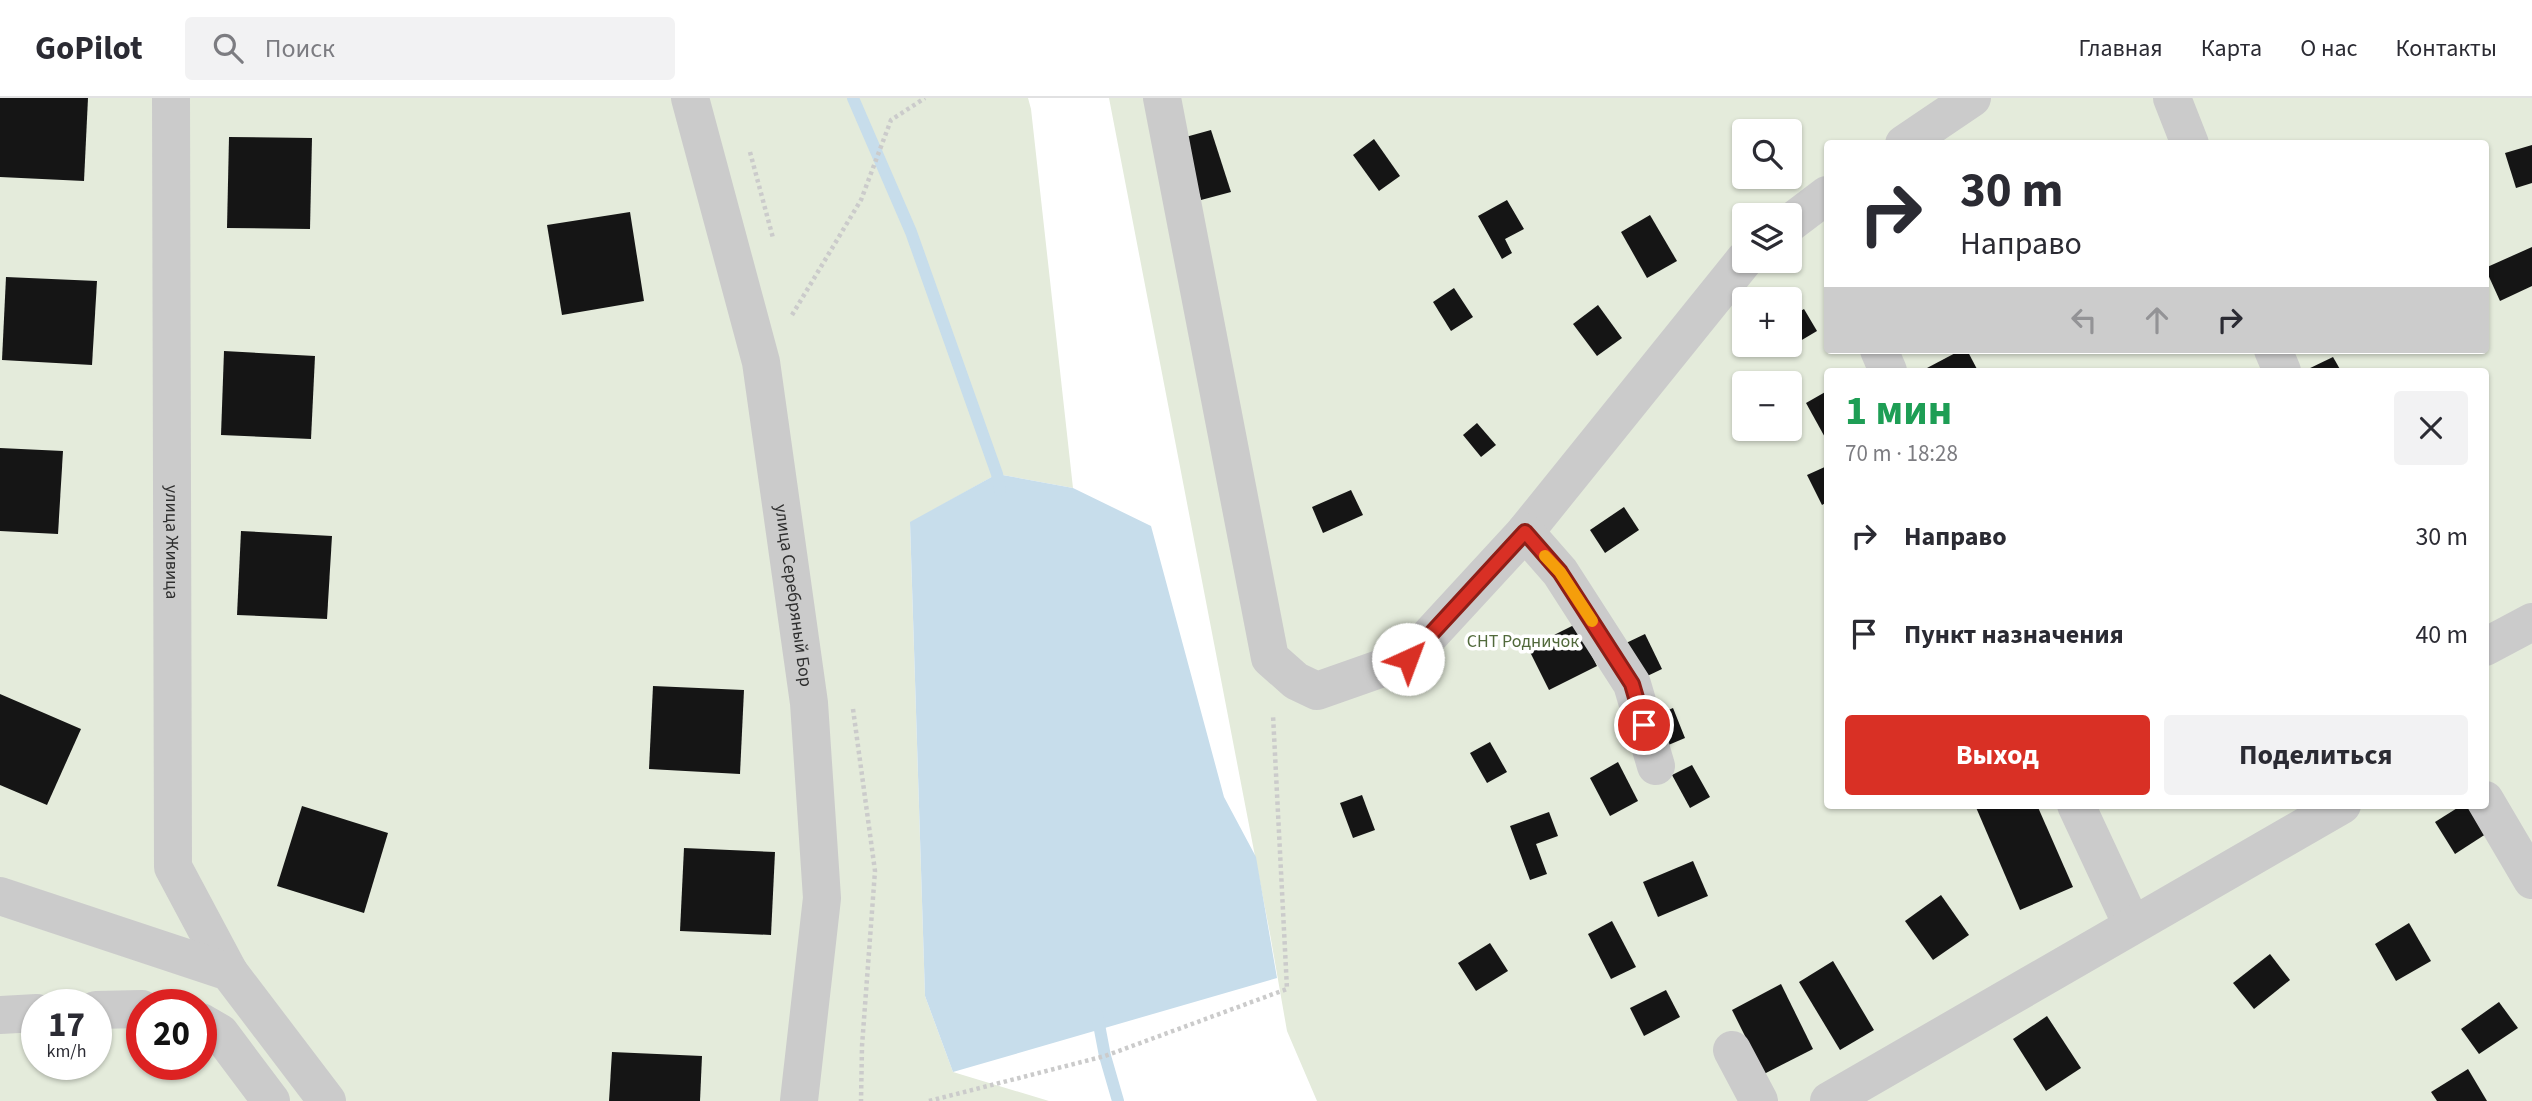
<!DOCTYPE html>
<html lang="ru">
<meta charset="utf-8">
<style>
:root{--surface:#fff;--page:#f2f2f3;--text:#2b2b33;--muted:#7c7c81;--line:#e1e1e2;--accent:#d93025}
body{margin:0;font-family:"Source Sans 3",sans-serif;background:var(--page);color:var(--text);height:100vh;display:flex;flex-direction:column;font-size:26px;white-space:nowrap}
*{box-sizing:border-box;margin:0}
p{font-size:23px;color:var(--muted)}
.icon{flex:none;width:38px;height:38px;fill:none;stroke:currentColor;stroke-width:2;stroke-linecap:round;stroke-linejoin:round}
.map{position:relative;flex:1;overflow:hidden}
.side{position:absolute;left:1824px;top:270px;width:665px;height:441px;display:flex;flex-direction:column;background:var(--surface);border-radius:7px;box-shadow:0 2px 5px #0004}
.side>*{flex:none}
.guide{position:absolute;left:1824px;top:42px;width:665px;height:214px;border-radius:7px;box-shadow:0 2px 5px #0004;background:#fff;color:var(--text);overflow:hidden}
.controls{position:absolute;left:1732px;top:21px;display:grid;gap:14px}
.controls a{display:grid;place-items:center;width:70px;height:70px;border-radius:7px;background:var(--surface);box-shadow:0 2px 5px #0004;font-size:35px}
.speed{position:absolute;left:21px;top:891px;display:flex;gap:14px;font-size:35px;font-weight:700;text-align:center}
.speed>*{display:grid;place-content:center;width:91px;height:91px;border-radius:50%;background:var(--surface);box-shadow:0 2px 5px #0004;line-height:1}
.speed small{font-size:18px;font-weight:400}
.speed .limit{border:10px solid #d22;background:#fff;color:#111}
.pin{position:absolute;display:grid;place-items:center;width:60px;height:60px;color:#fff;margin:-30px;border:4px solid #fff;border-radius:50%;box-shadow:0 2px 7px #0007}
.me{position:absolute;width:77px;margin:-38px;rotate:43deg;stroke-linejoin:round;filter:drop-shadow(0 0 5px #0008)}
.turn{display:flex;align-items:center;gap:24px;height:147px;padding:0 21px;font-size:32px}
.turn .icon{width:91px;height:91px;stroke-width:2.5}
.turn b{display:block;font-size:49px;line-height:60px}
.lanes{display:flex;align-items:center;height:66px;padding:0 21px;background:#0003;justify-content:center;gap:35px;direction:ltr}
.lanes .off{opacity:.35}
.round{display:grid;place-items:center;flex:none;width:74px;height:74px;border-radius:7px;background:var(--page)}
.headline{display:flex;align-items:center;justify-content:space-between;height:119px;padding:0 21px}
h1{font-size:42px;font-weight:700;line-height:52px;color:#1e9e55}
.primary-button{display:flex;gap:14px;margin-top:auto;padding:14px 21px}
.primary-button a{flex:1;height:80px;border-radius:7px;background:var(--accent);color:#fff;font-size:28px;font-weight:700;line-height:80px;text-align:center}
.primary-button a+a{background:var(--page);color:var(--text)}
ul{padding:0;list-style:none}
li{display:flex;align-items:center;gap:21px;height:98px;padding:0 21px}
li div{flex:1}
li b{display:block;font-size:26px}
li em{font-style:normal}
header{display:flex;align-items:center;gap:42px;box-sizing:border-box;height:98px;padding:0 35px;background:var(--surface);border-bottom:2px solid var(--line)}
header strong{font-size:33px}
nav{display:flex;gap:38px;margin-inline-start:auto;font-size:24px}
.search{width:490px;height:63px;background:var(--page);display:flex;align-items:center;gap:18px;box-sizing:border-box;padding:0 24px;border-radius:7px;color:var(--muted);font-size:26px}
.map>svg:first-child{display:block}
</style>
<header>
<strong>GoPilot</strong>
<div class="search"><svg class="icon" aria-label="search" viewBox="0 0 24 24"><circle cx="10" cy="10" r="6"/><path d="M15 15l6 6"/></svg>Поиск</div>
<nav><a>Главная</a><a>Карта</a><a>О нас</a><a>Контакты</a></nav>
</header>
<div class="map">
<svg width="2532" height="1003" viewBox="0 0 2532 1003">
<rect width="100%" height="100%" fill="#fff"/>
<g fill="#e4ebdb" fill-rule="evenodd">
<path d="M0,0h1028l3,11 42,379 -76,-14 -87,49 15,473 28,76 96,29h-1049zM37,906h59v60h-59zM142,906h59v60h-59z"/>
<path d="M1109,0h1423v1003h-1215l-30,-70 -17,-97zM1745,33h45v46h-45zM1827,46h658v206h-658zM1745,117h45v46h-45zM1745,201h45v46h-45zM1827,273h658v434h-658zM1745,285h45v46h-45z"/>
</g>
<polygon fill="#c7ddeb" points="997,376 1073,390 1151,428 1224,699 1256,759 1277,880 953,974 925,898 910,424"/>
<g fill="none" stroke-linecap="round" stroke-linejoin="round">
<g stroke="#c7ddeb" stroke-width="12">
<polyline points="853,0 911,134 997,376 1000,392"/>
<polyline points="1097,916 1105,958 1118,1003"/>
</g>
</g>
<g fill="#151515">
<polygon points="0,0 88,0 84,83 0,79"/>
<polygon points="1211,32 1231,94 1201,102 1182,40"/>
<polygon points="229,39 312,40 310,131 227,130"/>
<polygon points="1374,41 1400,78 1379,93 1353,57"/>
<polygon points="2532,47 2532,85 2516,90 2505,55"/>
<polygon points="1507,102 1524,131 1505,141 1512,155 1502,161 1478,118"/>
<polygon points="630,114 644,203 562,217 547,127"/>
<polygon points="1650,117 1677,163 1647,180 1621,134"/>
<polygon points="2532,149 2532,188 2500,203 2485,170"/>
<polygon points="6,179 97,183 92,267 2,262"/>
<polygon points="1454,190 1473,219 1451,233 1433,204"/>
<polygon points="1598,207 1622,240 1597,258 1573,226"/>
<polygon points="1804,211 1817,233 1790,249 1790,219"/>
<polygon points="1961,252 1967,252 1978,273 1928,273 1927,270"/>
<polygon points="224,253 315,258 311,341 221,337"/>
<polygon points="2333,259 2341,273 2304,273"/>
<polygon points="1827,293 1827,343 1806,305"/>
<polygon points="1477,325 1496,347 1481,359 1463,337"/>
<polygon points="0,350 63,353 58,436 0,433"/>
<polygon points="1827,368 1827,404 1822,407 1807,377"/>
<polygon points="1351,392 1363,417 1323,435 1312,409"/>
<polygon points="1624,409 1639,432 1605,455 1590,432"/>
<polygon points="241,433 332,438 327,521 237,517"/>
<polygon points="1576,526 1597,568 1549,592 1528,550"/>
<polygon points="1645,536 1662,571 1641,581 1624,546"/>
<polygon points="653,588 744,592 740,676 649,671"/>
<polygon points="0,596 81,631 47,707 0,687"/>
<polygon points="1673,610 1685,640 1666,648 1654,618"/>
<polygon points="1490,644 1507,674 1487,685 1470,655"/>
<polygon points="1618,664 1638,703 1610,718 1590,680"/>
<polygon points="1692,667 1710,699 1690,710 1672,677"/>
<polygon points="1362,697 1375,732 1353,740 1340,705"/>
<polygon points="1975,707 2037,707 2073,789 2020,812"/>
<polygon points="2462,707 2471,707 2489,734 2455,756 2435,724"/>
<polygon points="302,708 388,735 364,815 277,788"/>
<polygon points="1549,714 1558,738 1536,746 1547,776 1530,782 1510,728"/>
<polygon points="684,750 775,754 771,837 680,833"/>
<polygon points="1693,763 1708,798 1658,819 1643,784"/>
<polygon points="1941,797 1969,837 1933,862 1905,823"/>
<polygon points="1612,823 1636,869 1611,881 1588,836"/>
<polygon points="2409,825 2431,863 2396,883 2375,846"/>
<polygon points="1490,845 1508,873 1476,893 1458,865"/>
<polygon points="2270,856 2290,882 2254,911 2233,885"/>
<polygon points="1833,863 1874,932 1840,952 1799,884"/>
<polygon points="1781,886 1813,951 1764,976 1732,912"/>
<polygon points="1666,892 1680,919 1644,938 1630,910"/>
<polygon points="2499,904 2518,930 2479,956 2461,931"/>
<polygon points="2047,918 2081,970 2046,993 2013,941"/>
<polygon points="612,954 702,958 700,1003 609,1003"/>
<polygon points="2468,971 2487,1003 2437,1003 2431,994"/>
</g>
<g fill="none" stroke-linecap="round" stroke-linejoin="round">
<g stroke="#cbcbcb" stroke-width="4.5" stroke-dasharray="3.5 3.5" stroke-linecap="butt">
<polyline points="750,54 773,140"/>
<polyline points="792,217 861,102 891,22 925,0"/>
<polyline points="853,611 875,773 862,948 861,1003"/>
<polyline points="929,1003 1105,958 1287,891 1273,617"/>
</g>
<g stroke="#cbcbcb" stroke-width="38">
<path id="s1" d="M171,0l2,769 56,105"/>
<path id="s2" d="M690,0l71,264 48,341 13,195 -23,203"/>
<polyline points="1162,0 1270,560 1296,583 1317,593 1408,561 1525,434 1745,161"/>
<polyline points="2172,0 2190,46"/>
<polyline points="1904,46 1972,0"/>
<polyline points="1790,125 1827,97"/>
<polyline points="1879,252 1888,273"/>
<polyline points="2273,252 2282,273"/>
<polyline points="1525,434 1560,474 1632,586 1656,668"/>
<polyline points="2485,549 2532,524"/>
<polyline points="2485,702 2532,782"/>
<polyline points="2076,707 2132,827"/>
<polyline points="0,798 229,874 327,1003"/>
<polyline points="96,912 142,911"/>
<polyline points="0,917 37,915"/>
<polyline points="201,924 220,935 271,1003"/>
<polyline points="1732,952 1759,1003"/>
<polyline points="1829,1003 2342,707"/>
</g>
</g>
<g fill="none" stroke-linecap="round" stroke-linejoin="round">
<defs>
<polyline id="route" points="1408,561 1525,434 1560,474 1632,586 1644,627"/>
</defs>
<use href="#route" stroke="#8d1f18" stroke-width="18"/>
<use href="#route" stroke="#d93025" stroke-width="12"/>
<polyline stroke="#f59e0b" stroke-width="12" points="1545,458 1560,474 1592,523"/>
</g>
<g text-anchor="middle" stroke-width="7" stroke-linejoin="round" paint-order="stroke">
<g font-size="18" fill="#2e2e2e" stroke="#fff">
<text dy="6" stroke="none"><textPath href="#s1" startOffset="444">улица Живица</textPath></text>
<text dy="6" stroke="none"><textPath href="#s2" startOffset="509">улица Серебряный Бор</textPath></text>
</g>
<g font-size="18" fill="#51693b" stroke="#fff">
<text x="1523" y="549">СНТ Родничок</text>
</g>
</g>
</svg>
<div class="controls">
<a><svg class="icon" aria-label="search" viewBox="0 0 24 24"><circle cx="10" cy="10" r="6"/><path d="M15 15l6 6"/></svg></a>
<a><svg class="icon" aria-label="layers" viewBox="0 0 24 24"><path d="M12 4l9 5-9 5-9-5zM3 14l9 5 9-5"/></svg></a>
<a>+</a>
<a>−</a>
</div>
<div class="speed"><div>17<small>km/h</small></div><div class="limit">20</div></div>
<div class="pin" style="left:1644px;top:627px;background:#d93025"><svg class="icon" aria-label="arrive" viewBox="0 0 24 24"><path d="M6 21V4h12l-3 4 3 4H6"/></svg></div>
<svg class="me" style="left:1408px;top:561px" viewBox="-20 -20 40 40"><circle r="19" fill="#fff"/><path d="M0-13L10 11 0 6-10 11z" fill="#d93025"/></svg>
<div class="guide">
<div class="turn"><svg class="icon" aria-label="right" viewBox="0 0 24 24"><path d="M7 20v-9h11M14 6l5 5-5 5"/></svg><div><b>30 m</b>Направо</div></div>
<div class="lanes"><svg class="icon off" aria-label="left" viewBox="0 0 24 24"><path d="M17 20v-9H6M10 6l-5 5 5 5"/></svg><svg class="icon off" aria-label="ahead" viewBox="0 0 24 24"><path d="M12 20V5M6 11l6-6 6 6"/></svg><svg class="icon" aria-label="right" viewBox="0 0 24 24"><path d="M7 20v-9h11M14 6l5 5-5 5"/></svg></div>
</div>
<section class="side">
<div class="headline"><div><h1>1 мин</h1><p>70 m · 18:28</p></div><a class="round"><svg class="icon" aria-label="close" viewBox="0 0 24 24"><path d="M6 6l12 12M18 6L6 18"/></svg></a></div>
<ul>
<li><svg class="icon" aria-label="right" viewBox="0 0 24 24"><path d="M7 20v-9h11M14 6l5 5-5 5"/></svg><div><b>Направо</b></div><em>30 m</em></li>
<li><svg class="icon" aria-label="arrive" viewBox="0 0 24 24"><path d="M6 21V4h12l-3 4 3 4H6"/></svg><div><b>Пункт назначения</b></div><em>40 m</em></li>
</ul>
<div class="primary-button"><a>Выход</a><a>Поделиться</a></div>
</section>
</div>
